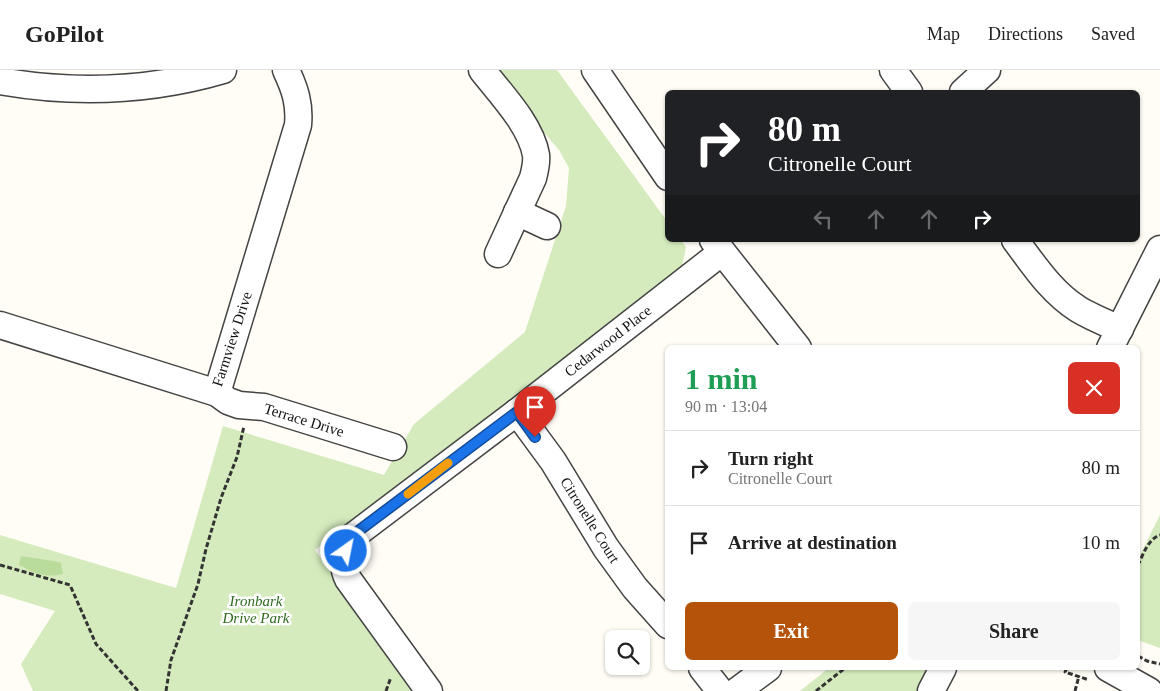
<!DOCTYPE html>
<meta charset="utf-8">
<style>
:root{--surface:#fff;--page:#f6f6f6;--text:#222;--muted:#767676;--line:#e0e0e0;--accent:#b45309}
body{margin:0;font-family:Georgia,serif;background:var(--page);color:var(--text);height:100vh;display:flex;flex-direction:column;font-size:19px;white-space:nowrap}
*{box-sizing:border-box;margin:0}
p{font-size:16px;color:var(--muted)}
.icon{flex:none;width:28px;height:28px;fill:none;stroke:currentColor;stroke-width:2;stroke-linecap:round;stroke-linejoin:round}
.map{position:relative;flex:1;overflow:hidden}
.side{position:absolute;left:665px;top:275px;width:475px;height:325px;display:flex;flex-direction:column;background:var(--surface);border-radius:8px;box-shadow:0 1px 4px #0004}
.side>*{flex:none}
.top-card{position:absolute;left:665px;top:20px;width:475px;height:152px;border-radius:8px;box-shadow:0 1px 4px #0004;background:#202124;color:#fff;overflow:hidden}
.controls{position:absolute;left:605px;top:560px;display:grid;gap:10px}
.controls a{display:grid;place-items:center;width:45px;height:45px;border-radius:8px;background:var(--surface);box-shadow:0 1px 4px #0004;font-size:25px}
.pin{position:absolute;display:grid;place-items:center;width:42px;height:42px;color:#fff;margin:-51px -21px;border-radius:50% 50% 50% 0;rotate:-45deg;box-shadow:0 0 5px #0007}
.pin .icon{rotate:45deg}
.me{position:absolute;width:55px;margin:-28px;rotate:33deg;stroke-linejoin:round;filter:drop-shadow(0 0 4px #0008)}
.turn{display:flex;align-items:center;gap:18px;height:105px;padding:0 20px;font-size:22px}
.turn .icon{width:65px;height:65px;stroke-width:2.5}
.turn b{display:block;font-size:35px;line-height:42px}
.lanes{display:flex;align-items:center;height:48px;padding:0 20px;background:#0003;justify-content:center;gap:25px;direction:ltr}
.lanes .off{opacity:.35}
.round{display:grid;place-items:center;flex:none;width:52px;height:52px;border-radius:8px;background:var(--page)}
.headline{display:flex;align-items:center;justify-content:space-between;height:85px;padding:0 20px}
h1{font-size:30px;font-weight:600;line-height:38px;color:#1e9e55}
.button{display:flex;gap:10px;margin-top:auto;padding:10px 20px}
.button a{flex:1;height:58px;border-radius:8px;background:var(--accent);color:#fff;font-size:20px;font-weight:600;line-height:58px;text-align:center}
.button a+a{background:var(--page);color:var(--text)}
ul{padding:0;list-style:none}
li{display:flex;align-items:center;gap:15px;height:75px;padding:0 20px;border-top:1px solid var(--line)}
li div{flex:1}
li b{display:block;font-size:19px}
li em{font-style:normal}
header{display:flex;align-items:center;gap:30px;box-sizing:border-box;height:70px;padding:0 25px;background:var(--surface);border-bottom:1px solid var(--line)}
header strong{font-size:24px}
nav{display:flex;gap:28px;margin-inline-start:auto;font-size:18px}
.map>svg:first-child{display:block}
</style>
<header>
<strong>GoPilot</strong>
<nav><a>Map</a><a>Directions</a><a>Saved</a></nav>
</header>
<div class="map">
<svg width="1160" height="621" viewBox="0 0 1160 621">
<rect width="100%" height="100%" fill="#fffdf5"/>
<g fill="#d5ebbd">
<polygon points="494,0 557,0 667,151 668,170 681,170 686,177 682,197 315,480 416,621 33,621 21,594 55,541 0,524 0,465 176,518 223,356 384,405 414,354 525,262 566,136 569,98 559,80 528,44"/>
<polygon points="1160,445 1160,578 1138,570 1138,489"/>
<polygon points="829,598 934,598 921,621 800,621"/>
</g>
<path fill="#b9dc9c" d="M21,486l33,5 7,2 2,11c-19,4 -27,0 -44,-9z"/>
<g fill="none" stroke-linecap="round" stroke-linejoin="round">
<defs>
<g id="minor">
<path d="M482,0c18,23 49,55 54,85 1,8 -1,15 -3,23l-35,76"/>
<polyline points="595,0 668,107"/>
<polyline points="893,0 909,22"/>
<path d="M0,11c74,13 151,10 223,-11"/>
<polyline points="963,22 987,0"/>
<polyline points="517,142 547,156"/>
<polyline points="713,170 798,278"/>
<path d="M1015,170c19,25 36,52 63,69 13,8 28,14 42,20"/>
<polyline points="0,255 217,323 228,331 239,335 264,337 393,377"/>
<polyline points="1110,278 1160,179"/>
<path d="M217,323l81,-268c2,-21 -3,-36 -12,-55"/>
<polyline points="517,342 553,391 606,478 635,518 668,555"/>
<polyline points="702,598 720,621"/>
<polyline points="1108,598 1149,621"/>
<path d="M429,621l-81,-112c-7,-14 -4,-28 4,-42l165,-125 205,-160"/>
<polyline points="737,621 768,598"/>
<polyline points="931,621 943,598"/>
</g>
</defs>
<use href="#minor" stroke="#444" stroke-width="29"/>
<g stroke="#333" stroke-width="3" stroke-dasharray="5 2.5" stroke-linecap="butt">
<polyline points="0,495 70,515 96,574 138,621"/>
<path d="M1138,495c5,-10 10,-26 22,-30"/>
<polyline points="1138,586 1147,591 1160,594"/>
<polyline points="1067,598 1065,602 1089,610"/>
<polyline points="166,621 171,590 198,514 206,479 221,428 237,387 244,356"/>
<polyline points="386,621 391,607"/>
<polyline points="816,621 845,598"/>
<polyline points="1075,621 1079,606"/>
</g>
<use href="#minor" stroke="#fff" stroke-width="26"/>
</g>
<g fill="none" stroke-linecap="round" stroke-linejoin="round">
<defs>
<polyline id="route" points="346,481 352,467 357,462 517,342 535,367"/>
</defs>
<use href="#route" stroke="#114b97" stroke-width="12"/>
<use href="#route" stroke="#1a73e8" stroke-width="9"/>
<polyline stroke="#f59e0b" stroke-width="9" points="408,424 448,393"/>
</g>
<g text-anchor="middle" stroke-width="5" stroke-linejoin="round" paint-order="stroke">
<g font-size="15" fill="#111" stroke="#fff">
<text transform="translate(232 269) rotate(-72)" y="5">Farmview Drive</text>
<text transform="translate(608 271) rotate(-38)" y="5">Cedarwood Place</text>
<text transform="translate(304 350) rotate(17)" y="5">Terrace Drive</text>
<text transform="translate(590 450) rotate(58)" y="5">Citronelle Court</text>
</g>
<g font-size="15" font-style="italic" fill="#2f6b1f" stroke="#fff">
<text x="256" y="536">Ironbark<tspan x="256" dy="17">Drive Park</tspan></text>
</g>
</g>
</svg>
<div class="controls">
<a><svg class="icon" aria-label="search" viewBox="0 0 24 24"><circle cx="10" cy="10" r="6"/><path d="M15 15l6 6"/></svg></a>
</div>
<div class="pin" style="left:535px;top:367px;background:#d93025"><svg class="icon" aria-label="arrive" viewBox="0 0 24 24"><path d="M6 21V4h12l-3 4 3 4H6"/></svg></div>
<svg class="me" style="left:346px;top:481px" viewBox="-20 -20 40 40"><circle r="17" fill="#1a73e8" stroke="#fff" stroke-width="3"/><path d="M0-11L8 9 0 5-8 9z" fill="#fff"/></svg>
<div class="top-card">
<div class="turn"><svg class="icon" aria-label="right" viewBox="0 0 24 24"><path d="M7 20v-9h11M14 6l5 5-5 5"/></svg><div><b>80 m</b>Citronelle Court</div></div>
<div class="lanes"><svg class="icon off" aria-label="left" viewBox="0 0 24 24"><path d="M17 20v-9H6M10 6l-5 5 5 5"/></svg><svg class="icon off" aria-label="ahead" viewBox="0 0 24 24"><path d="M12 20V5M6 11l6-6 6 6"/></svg><svg class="icon off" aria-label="ahead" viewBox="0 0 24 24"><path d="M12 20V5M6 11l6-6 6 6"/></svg><svg class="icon" aria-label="right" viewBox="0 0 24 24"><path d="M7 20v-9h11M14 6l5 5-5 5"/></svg></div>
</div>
<section class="side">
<div class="headline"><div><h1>1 min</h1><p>90 m · 13:04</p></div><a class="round" style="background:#d93025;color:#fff"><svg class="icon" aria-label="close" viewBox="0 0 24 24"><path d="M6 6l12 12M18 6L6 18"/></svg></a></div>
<ul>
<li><svg class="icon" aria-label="right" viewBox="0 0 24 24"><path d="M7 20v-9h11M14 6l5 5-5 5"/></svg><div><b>Turn right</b><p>Citronelle Court</p></div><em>80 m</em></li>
<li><svg class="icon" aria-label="arrive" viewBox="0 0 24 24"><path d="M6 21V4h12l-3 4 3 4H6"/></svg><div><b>Arrive at destination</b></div><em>10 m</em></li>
</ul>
<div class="button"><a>Exit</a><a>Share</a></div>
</section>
</div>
